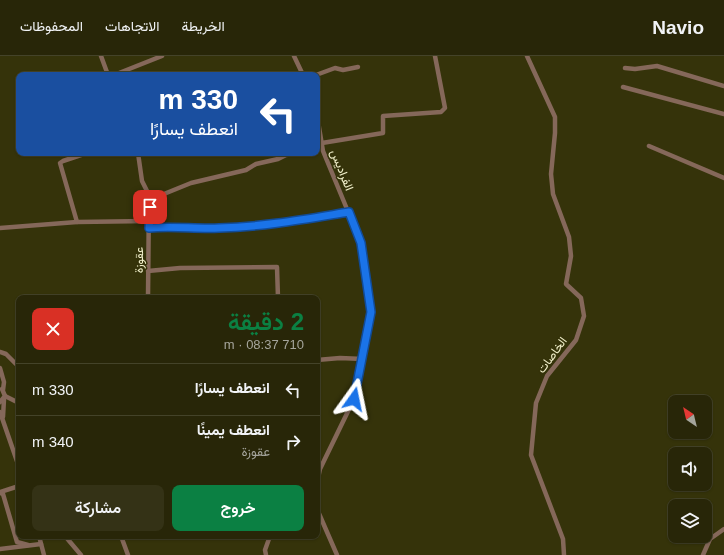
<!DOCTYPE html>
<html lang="ar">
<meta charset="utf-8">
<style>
:root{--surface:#282608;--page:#343216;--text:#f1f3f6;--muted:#a5a59c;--line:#444329;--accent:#0b8043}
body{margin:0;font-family:Helvetica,Vazirmatn,sans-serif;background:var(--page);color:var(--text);direction:rtl;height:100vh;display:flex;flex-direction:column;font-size:15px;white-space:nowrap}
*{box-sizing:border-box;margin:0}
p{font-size:13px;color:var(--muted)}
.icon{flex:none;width:22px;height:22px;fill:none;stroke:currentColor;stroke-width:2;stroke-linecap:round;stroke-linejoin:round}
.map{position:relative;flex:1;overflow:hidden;direction:ltr}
.details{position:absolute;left:16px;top:239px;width:304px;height:244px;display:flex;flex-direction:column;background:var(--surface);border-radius:8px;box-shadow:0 1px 3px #0004,0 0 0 1px var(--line);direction:rtl}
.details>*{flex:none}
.banner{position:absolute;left:16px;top:16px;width:304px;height:84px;border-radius:8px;box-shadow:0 1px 3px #0004,0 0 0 1px var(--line);direction:rtl;background:#1a4fa0;color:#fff;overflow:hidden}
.needle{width:26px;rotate:325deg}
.buttons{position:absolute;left:668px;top:339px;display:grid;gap:8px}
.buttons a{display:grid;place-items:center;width:44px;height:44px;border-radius:8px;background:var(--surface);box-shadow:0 1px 3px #0004,0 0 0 1px var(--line);font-size:20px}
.pin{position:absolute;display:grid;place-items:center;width:34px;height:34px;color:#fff;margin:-17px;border-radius:8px;box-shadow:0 2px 6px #0006}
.me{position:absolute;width:44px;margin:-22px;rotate:12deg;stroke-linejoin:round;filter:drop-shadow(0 0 3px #0008)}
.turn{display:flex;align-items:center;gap:14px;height:84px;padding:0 16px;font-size:18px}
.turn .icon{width:52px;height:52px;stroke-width:2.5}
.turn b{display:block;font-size:28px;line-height:34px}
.round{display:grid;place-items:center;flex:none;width:42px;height:42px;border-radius:8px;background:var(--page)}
.summary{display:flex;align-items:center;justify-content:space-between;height:68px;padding:0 16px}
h1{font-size:24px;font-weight:600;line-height:30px;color:var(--accent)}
.primary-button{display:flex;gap:8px;margin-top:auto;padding:8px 16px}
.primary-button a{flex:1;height:46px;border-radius:8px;background:var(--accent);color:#fff;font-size:16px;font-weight:600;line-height:46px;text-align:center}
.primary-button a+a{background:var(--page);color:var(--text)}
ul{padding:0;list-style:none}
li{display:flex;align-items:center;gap:12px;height:52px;padding:0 16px;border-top:1px solid var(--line)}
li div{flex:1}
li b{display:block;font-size:15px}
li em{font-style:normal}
header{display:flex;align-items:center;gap:24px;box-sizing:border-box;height:56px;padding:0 20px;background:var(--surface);border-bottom:1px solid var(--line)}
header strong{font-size:19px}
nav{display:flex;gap:22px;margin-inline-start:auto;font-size:14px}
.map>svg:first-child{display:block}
</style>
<header>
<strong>Navio</strong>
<nav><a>الخريطة</a><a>الاتجاهات</a><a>المحفوظات</a></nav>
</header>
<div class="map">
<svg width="724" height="499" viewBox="0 0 724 499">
<rect width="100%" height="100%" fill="#35330a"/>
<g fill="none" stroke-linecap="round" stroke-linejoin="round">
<g stroke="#85685a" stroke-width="4.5">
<polyline points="101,0 108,19"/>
<polyline points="294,0 303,19"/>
<polyline points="527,0 555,61 555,77 551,118 553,138 569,181 571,200 566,228 581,242 584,260 576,284 547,320 536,347 531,399 563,483 564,499"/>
<polyline points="625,12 635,13 657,10 724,30"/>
<polyline points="114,19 162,0"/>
<polyline points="316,19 335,12 343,14 358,11"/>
<polyline points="623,31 724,58"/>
<polyline points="317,59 323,95 361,187 371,256 354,343 320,413 317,427"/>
<polyline points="322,87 383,77 383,60 441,56 445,52 435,0"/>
<polyline points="649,90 724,122"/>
<polyline points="87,97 63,105 60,107 77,166 149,165"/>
<polyline points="138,97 142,125 149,139 148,242"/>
<polyline points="149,139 154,142 191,127 246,114 256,108 278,103 286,99 301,97"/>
<polyline points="0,172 77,166"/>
<path d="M149,172c24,-2 47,1 70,0 44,-1 87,-9 130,-16"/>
<polyline points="148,215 180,212 277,211 278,242"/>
<polyline points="0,296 6,298 19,311"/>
<polyline points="317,304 340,302 363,303"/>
<polyline points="0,312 4,326 3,334"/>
<polyline points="5,340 19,347"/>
<polyline points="0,346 5,340 2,333"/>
<polyline points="0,356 19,411"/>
<polyline points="3,361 4,343"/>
<polyline points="0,436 19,430"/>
<polyline points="0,437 3,438 17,486 28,489"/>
<polyline points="317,453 337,499"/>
<polyline points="39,480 44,499"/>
<polyline points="65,480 81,499"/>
<polyline points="121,480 128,499"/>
<polyline points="0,493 41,488"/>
<polyline points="266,499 265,494 270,480"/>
<polyline points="703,499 710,483 724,473"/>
</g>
</g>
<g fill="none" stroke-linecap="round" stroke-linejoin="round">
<defs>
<path id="route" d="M150,151l-1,21c24,-2 47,1 70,0 44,-1 87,-9 130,-16l12,31 10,69 -17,87"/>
</defs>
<use href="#route" stroke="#114b97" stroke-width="10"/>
<use href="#route" stroke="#1a73e8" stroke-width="7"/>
</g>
<g text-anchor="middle" stroke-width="3" stroke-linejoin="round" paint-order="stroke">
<g font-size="12" fill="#f2f1cc" stroke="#35330a">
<text transform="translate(342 114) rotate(68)" y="4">الفراديس</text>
<text transform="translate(139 204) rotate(-89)" y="4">عقوزة</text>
<text transform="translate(552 299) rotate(-54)" y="4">الخاصات</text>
</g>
</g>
</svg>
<div class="buttons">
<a><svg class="needle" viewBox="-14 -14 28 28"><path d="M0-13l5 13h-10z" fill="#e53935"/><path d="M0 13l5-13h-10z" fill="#a5a59c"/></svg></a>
<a><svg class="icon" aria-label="sound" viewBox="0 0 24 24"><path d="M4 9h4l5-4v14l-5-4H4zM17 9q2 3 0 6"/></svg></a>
<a><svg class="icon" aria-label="layers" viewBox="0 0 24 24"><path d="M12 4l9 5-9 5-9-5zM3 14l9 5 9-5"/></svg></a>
</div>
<div class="pin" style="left:150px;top:151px;background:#d93025"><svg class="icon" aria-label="arrive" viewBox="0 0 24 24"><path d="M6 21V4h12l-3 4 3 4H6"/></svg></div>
<svg class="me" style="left:354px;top:343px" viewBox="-20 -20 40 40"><path d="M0-17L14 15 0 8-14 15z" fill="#1a73e8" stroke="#fff" stroke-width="4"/></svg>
<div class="banner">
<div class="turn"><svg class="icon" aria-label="left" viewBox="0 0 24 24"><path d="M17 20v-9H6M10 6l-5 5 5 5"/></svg><div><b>330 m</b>انعطف يسارًا</div></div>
</div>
<section class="details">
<div class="summary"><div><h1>2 دقيقة</h1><p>710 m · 08:37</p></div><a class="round" style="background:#d93025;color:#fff"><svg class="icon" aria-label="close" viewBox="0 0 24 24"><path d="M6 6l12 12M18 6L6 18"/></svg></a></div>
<ul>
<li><svg class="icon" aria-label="left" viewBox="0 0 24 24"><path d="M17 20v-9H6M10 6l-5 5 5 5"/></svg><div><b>انعطف يسارًا</b></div><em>330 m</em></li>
<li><svg class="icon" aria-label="right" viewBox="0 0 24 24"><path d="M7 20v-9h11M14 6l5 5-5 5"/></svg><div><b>انعطف يمينًا</b><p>عقوزة</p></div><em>340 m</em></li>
</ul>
<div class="primary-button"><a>خروج</a><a>مشاركة</a></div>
</section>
</div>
